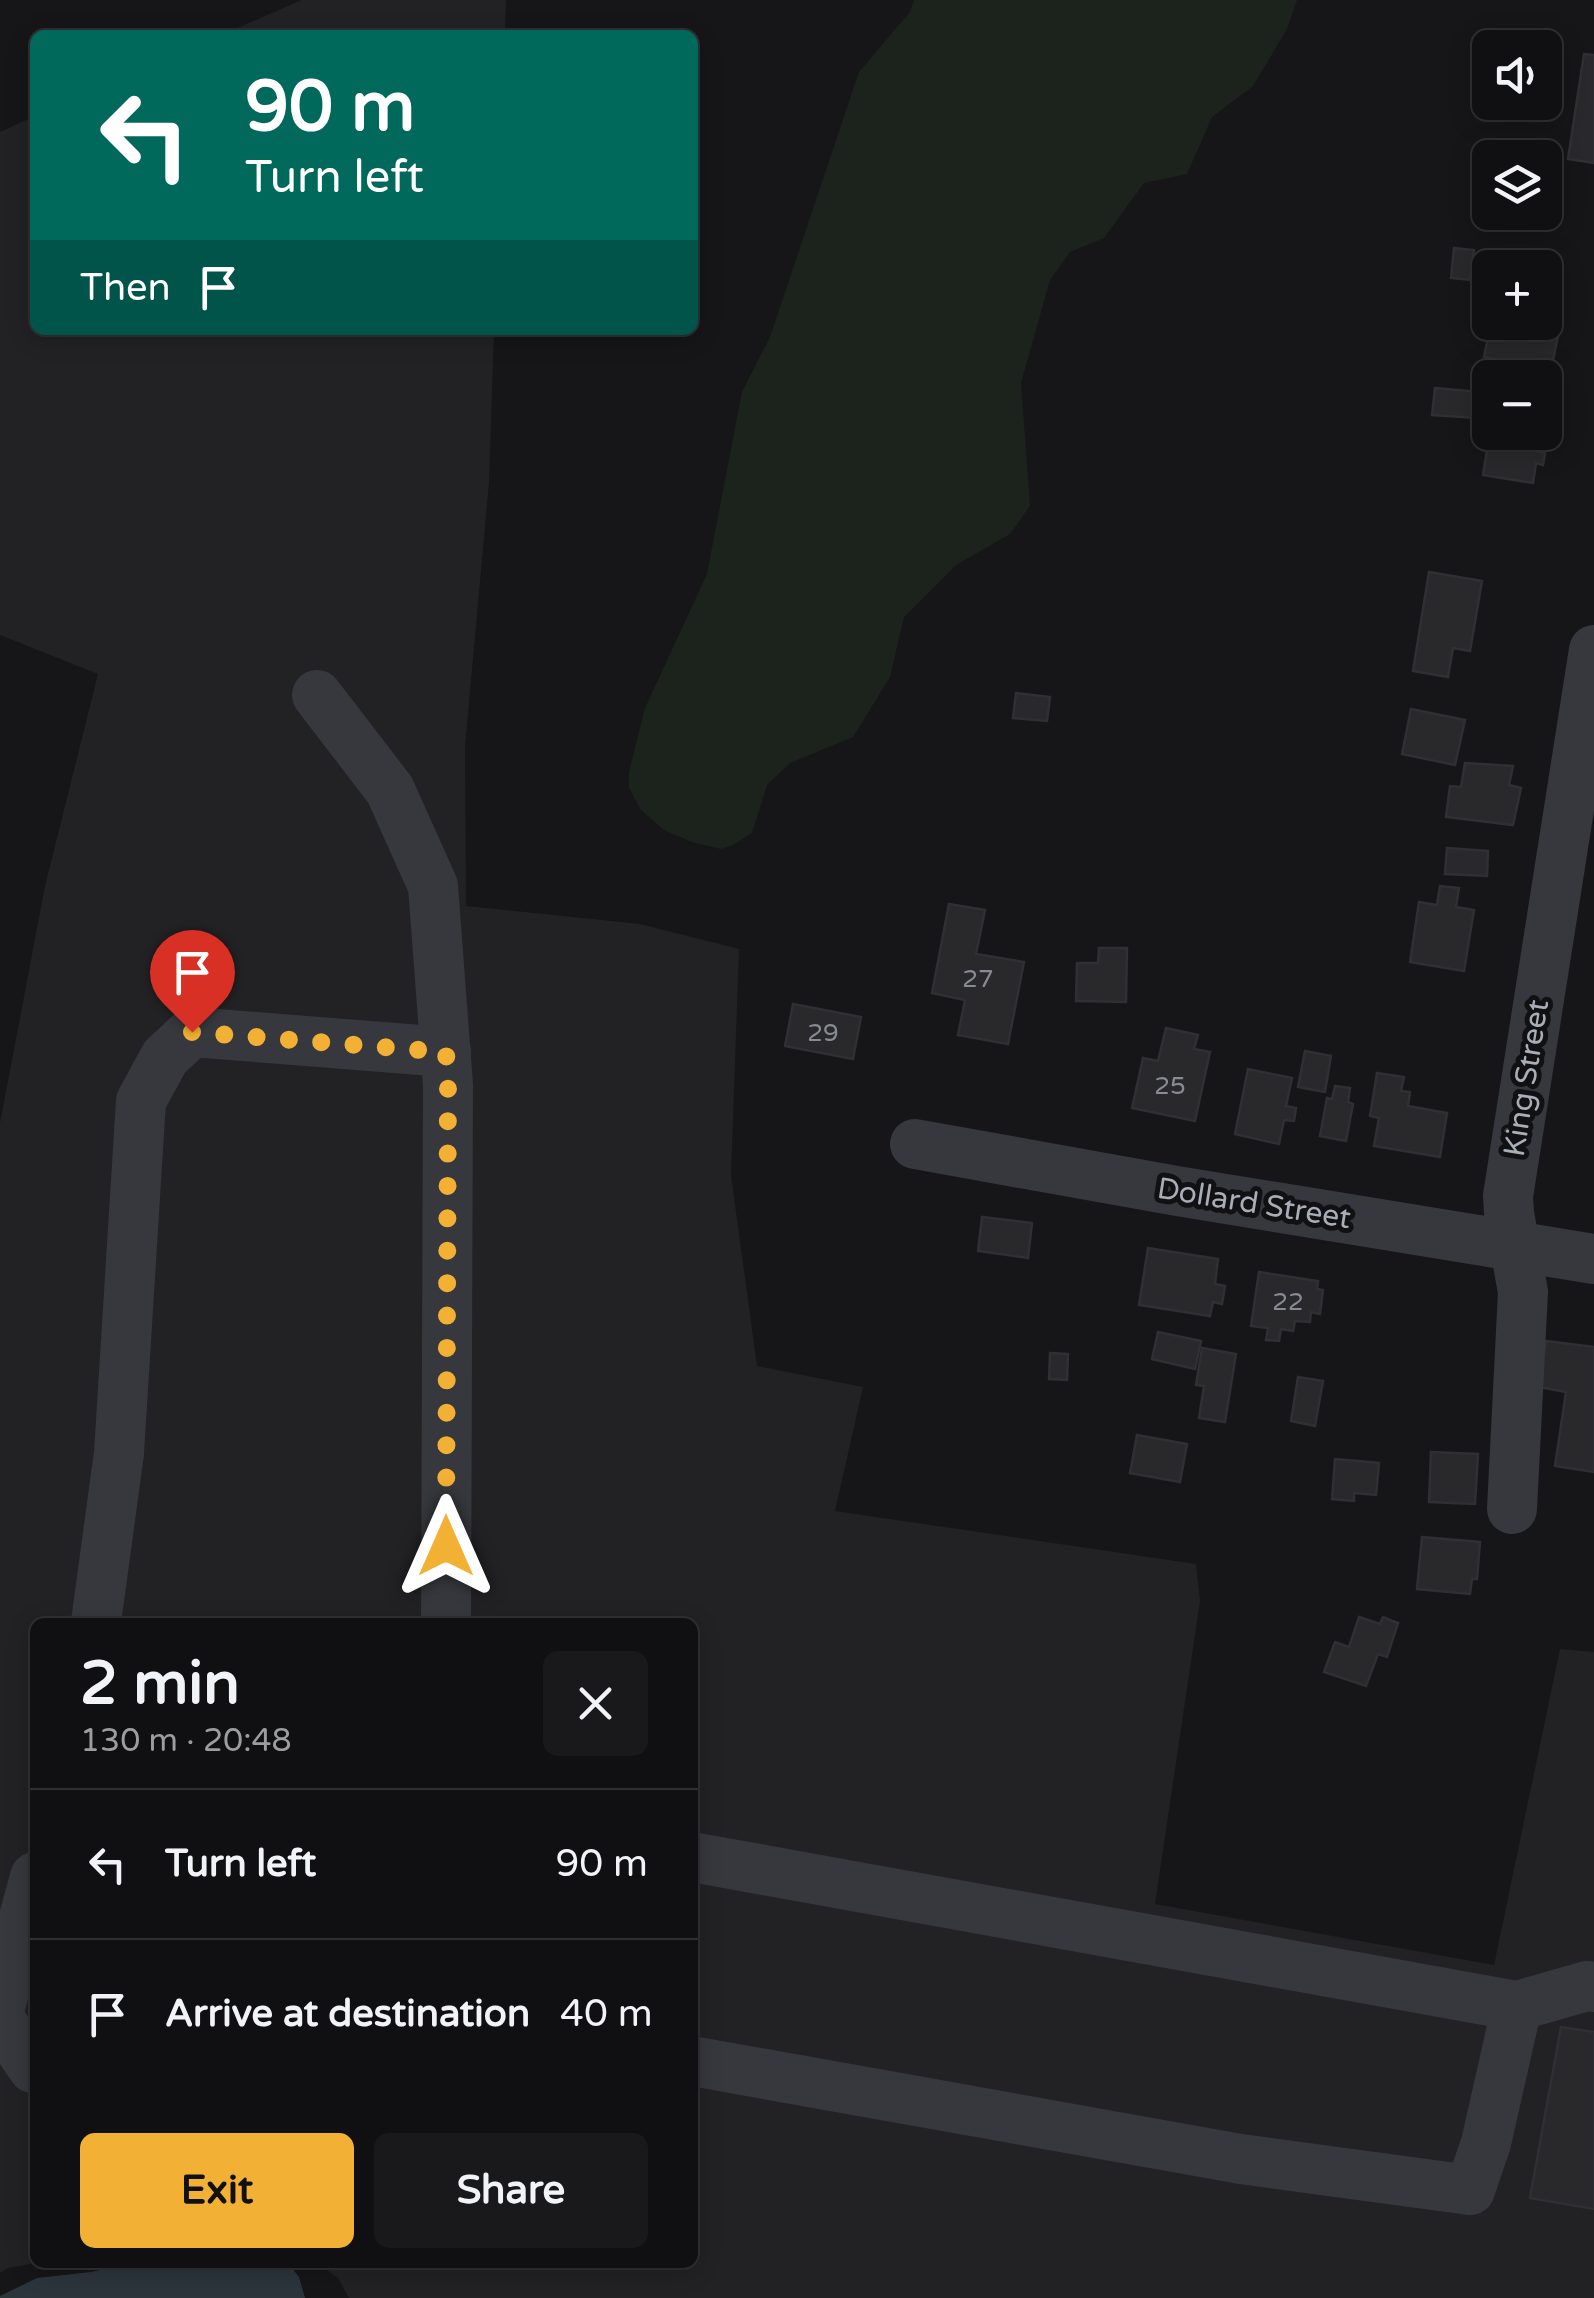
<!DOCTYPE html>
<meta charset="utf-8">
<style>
:root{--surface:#101012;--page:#19191b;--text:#f1f3f6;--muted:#9c9d9f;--line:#303032;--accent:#f2b134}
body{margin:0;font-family:"Varela Round",sans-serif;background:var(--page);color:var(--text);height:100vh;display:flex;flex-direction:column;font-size:38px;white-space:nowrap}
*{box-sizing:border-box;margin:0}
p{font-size:32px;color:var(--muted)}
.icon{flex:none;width:55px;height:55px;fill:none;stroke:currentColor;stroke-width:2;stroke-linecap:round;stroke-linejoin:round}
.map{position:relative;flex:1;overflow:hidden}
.panel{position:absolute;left:30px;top:1618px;width:668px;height:650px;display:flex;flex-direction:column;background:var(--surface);border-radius:15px;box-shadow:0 5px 25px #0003,0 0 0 2px var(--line)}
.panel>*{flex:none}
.hud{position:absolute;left:30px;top:30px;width:668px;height:305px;border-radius:15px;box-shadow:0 5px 25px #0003,0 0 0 2px var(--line);background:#00695c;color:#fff;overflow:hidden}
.controls{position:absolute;left:1472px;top:30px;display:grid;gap:20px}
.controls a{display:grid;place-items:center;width:90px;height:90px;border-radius:15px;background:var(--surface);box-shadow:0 5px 25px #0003,0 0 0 2px var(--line);font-size:50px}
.pin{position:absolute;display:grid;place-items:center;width:85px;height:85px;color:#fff;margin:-102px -42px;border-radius:50% 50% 50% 0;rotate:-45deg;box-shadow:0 0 10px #0007}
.pin .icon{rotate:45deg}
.me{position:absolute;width:110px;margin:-55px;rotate:0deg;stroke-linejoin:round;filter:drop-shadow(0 0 8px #0008)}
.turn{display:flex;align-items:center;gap:35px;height:210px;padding:0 50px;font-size:45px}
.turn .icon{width:130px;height:130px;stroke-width:2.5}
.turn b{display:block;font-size:70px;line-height:85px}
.then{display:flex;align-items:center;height:95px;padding:0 50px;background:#0003;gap:20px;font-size:38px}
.round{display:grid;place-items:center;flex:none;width:105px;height:105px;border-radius:15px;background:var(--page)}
.headline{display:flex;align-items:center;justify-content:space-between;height:170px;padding:0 50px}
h1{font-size:60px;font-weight:700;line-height:75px}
.action{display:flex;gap:20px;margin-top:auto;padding:20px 50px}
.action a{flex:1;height:115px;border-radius:15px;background:var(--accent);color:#111;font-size:40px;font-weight:700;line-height:115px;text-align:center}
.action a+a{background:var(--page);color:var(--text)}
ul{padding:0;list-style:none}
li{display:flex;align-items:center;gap:30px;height:150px;padding:0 50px;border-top:2px solid var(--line)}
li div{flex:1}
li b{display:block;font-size:38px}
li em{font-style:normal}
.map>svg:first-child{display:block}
</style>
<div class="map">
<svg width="1594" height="2298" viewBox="0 0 1594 2298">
<rect width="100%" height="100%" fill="#161618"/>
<g fill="#222225">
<polygon points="302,0 506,0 505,35 221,35"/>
<polygon points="35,116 35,330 494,330 489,482 465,746 466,906 640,924 739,949 731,1175 757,1366 863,1387 835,1511 1196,1564 1200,1601 1155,1904 1494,1965 1560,1649 1594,1652 1594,2298 349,2298 338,2278 317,2263 692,2262 692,1622 35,1622 36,2263 8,2268 0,2273 0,1123 45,886 98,674 0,635 0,132"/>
</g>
<polygon fill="#1c231d" points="914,0 1297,0 1287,29 1253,86 1212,117 1187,174 1144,183 1104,238 1070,252 1050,280 1021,383 1030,506 1010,534 956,565 904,617 890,677 853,737 790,763 767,785 752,833 733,845 721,849 692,842 664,830 641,810 629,788 629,772 645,708 707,574 742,392 770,337 859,72 910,12"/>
<polygon fill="#2c353c" points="136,2262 288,2263 299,2277 305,2298 0,2298 0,2296 37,2278 91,2272"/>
<g fill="#29292c" stroke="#303034" stroke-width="2.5">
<polygon points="1584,54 1594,55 1594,163 1568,159"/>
<polygon points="1454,248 1474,250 1470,280 1451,278"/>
<polygon points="1545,313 1562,317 1548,384 1545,383 1545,378 1527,378 1528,373 1520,371 1521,365 1484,357 1491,322 1545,322"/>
<polygon points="1435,388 1478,392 1476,418 1432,415"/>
<polygon points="1490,427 1490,432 1541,432 1538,452 1545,453 1543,465 1536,463 1533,483 1483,475 1488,444 1480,442 1482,429 1489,430"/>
<polygon points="1429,572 1482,581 1470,651 1453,648 1448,677 1413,671"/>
<polygon points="1016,693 1050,697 1047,721 1013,718"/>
<polygon points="1411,709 1465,720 1455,765 1402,754"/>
<polygon points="1465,763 1513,766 1509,785 1521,788 1513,825 1446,817 1450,786 1461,787"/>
<polygon points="1447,848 1488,851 1487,876 1445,874"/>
<polygon points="1440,886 1459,888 1456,907 1474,910 1464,971 1410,962 1419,902 1437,905"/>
<polygon points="949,904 985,910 976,954 1024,962 1008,1044 958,1035 965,1000 932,993"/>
<polygon points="1099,948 1127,948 1126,1002 1076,1001 1077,963 1098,963"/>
<polygon points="793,1004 861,1017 853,1059 785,1046"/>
<polygon points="1166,1028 1198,1035 1194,1049 1210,1052 1195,1121 1132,1108 1143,1058 1158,1061"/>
<polygon points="1305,1051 1331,1056 1325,1092 1298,1087"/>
<polygon points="1248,1069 1292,1078 1286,1106 1296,1108 1294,1121 1284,1120 1279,1144 1235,1134"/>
<polygon points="1377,1073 1404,1077 1401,1091 1410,1092 1408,1106 1447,1113 1440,1157 1374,1146 1379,1118 1370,1116"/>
<polygon points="1335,1086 1350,1088 1348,1102 1353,1104 1346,1141 1320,1136 1327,1098 1332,1099"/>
<polygon points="982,1217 1032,1223 1028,1258 978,1251"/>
<polygon points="1148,1248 1218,1259 1215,1284 1225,1286 1222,1304 1213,1302 1210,1316 1139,1305"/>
<polygon points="1259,1272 1318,1281 1317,1289 1323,1290 1320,1314 1311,1312 1310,1322 1295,1321 1293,1331 1281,1329 1279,1341 1266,1340 1268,1328 1251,1326"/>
<polygon points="1158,1332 1201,1341 1195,1369 1152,1359"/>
<polygon points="1546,1341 1594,1347 1594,1472 1555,1466 1566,1392 1539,1387"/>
<polygon points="1202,1348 1236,1354 1225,1422 1199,1418 1204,1386 1196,1385"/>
<polygon points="1050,1353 1068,1354 1067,1380 1049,1379"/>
<polygon points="1298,1377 1323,1381 1315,1426 1291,1421"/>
<polygon points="1137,1435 1187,1444 1180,1482 1130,1473"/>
<polygon points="1431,1452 1478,1454 1475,1504 1429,1502"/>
<polygon points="1335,1459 1379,1463 1376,1495 1354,1493 1354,1501 1332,1499"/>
<polygon points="1422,1537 1480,1542 1477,1579 1472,1579 1470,1594 1417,1589"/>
<polygon points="1359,1617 1380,1624 1383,1617 1398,1623 1387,1657 1378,1654 1366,1686 1324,1672 1335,1642 1349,1647"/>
<polygon points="1561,2027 1594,2032 1594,2209 1530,2198"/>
</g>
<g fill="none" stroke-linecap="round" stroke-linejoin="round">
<g stroke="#37383d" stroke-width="50">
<polyline points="317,695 390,790 433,886 448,1085 446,1622"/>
<polyline points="915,1144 1177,1191 1594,1259"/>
<polyline points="1512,1509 1523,1292 1509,1213 1508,1196 1594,650"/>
<polyline points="96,1622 119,1453 141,1101 165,1057 192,1032 446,1052"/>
<polyline points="692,1857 1517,2006"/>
<polyline points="0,2007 35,1877"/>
<polyline points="0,2020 33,2068 35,2068"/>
<polyline points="692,2061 1241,2159 1470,2190 1486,2143 1517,2006 1587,1986 1594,1987"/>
</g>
</g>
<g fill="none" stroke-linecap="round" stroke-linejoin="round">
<polyline stroke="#f2b134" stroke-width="18" stroke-dasharray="0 32.4" points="192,1032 446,1052 448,1085 446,1546"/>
</g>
<g text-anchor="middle" stroke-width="10" stroke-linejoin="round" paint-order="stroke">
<g font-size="25" fill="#888b94">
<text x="978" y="987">27</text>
<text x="823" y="1041">29</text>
<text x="1170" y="1094">25</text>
<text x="1288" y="1310">22</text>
</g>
<g font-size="30" fill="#a8adb8" stroke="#111113">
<text transform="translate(1526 1078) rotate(-81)" y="10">King Street</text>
<text transform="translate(1254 1203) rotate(9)" y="10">Dollard Street</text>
</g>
</g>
</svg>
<div class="controls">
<a><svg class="icon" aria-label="sound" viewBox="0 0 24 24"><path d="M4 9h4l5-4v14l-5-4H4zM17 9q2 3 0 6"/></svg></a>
<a><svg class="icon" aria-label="layers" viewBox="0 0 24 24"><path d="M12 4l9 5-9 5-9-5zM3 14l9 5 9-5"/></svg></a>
<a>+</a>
<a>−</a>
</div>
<div class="pin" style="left:192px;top:1032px;background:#d93025"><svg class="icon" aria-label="arrive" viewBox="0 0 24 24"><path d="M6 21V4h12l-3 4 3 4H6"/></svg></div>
<svg class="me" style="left:446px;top:1546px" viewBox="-20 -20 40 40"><path d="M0-17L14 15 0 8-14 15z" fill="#f2b134" stroke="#fff" stroke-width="4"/></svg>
<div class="hud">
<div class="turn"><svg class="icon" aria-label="left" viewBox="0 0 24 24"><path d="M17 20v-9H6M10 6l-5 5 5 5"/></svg><div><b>90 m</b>Turn left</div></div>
<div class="then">Then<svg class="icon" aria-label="arrive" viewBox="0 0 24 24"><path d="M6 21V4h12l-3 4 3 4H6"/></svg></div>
</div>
<section class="panel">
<div class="headline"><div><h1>2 min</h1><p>130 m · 20:48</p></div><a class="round"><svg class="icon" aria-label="close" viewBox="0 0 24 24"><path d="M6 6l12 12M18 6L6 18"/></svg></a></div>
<ul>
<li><svg class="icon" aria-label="left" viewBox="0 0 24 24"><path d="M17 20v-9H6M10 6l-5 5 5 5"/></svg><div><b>Turn left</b></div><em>90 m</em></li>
<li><svg class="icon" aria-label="arrive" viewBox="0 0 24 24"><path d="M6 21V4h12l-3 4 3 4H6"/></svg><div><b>Arrive at destination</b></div><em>40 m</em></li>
</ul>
<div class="action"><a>Exit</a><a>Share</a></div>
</section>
</div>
